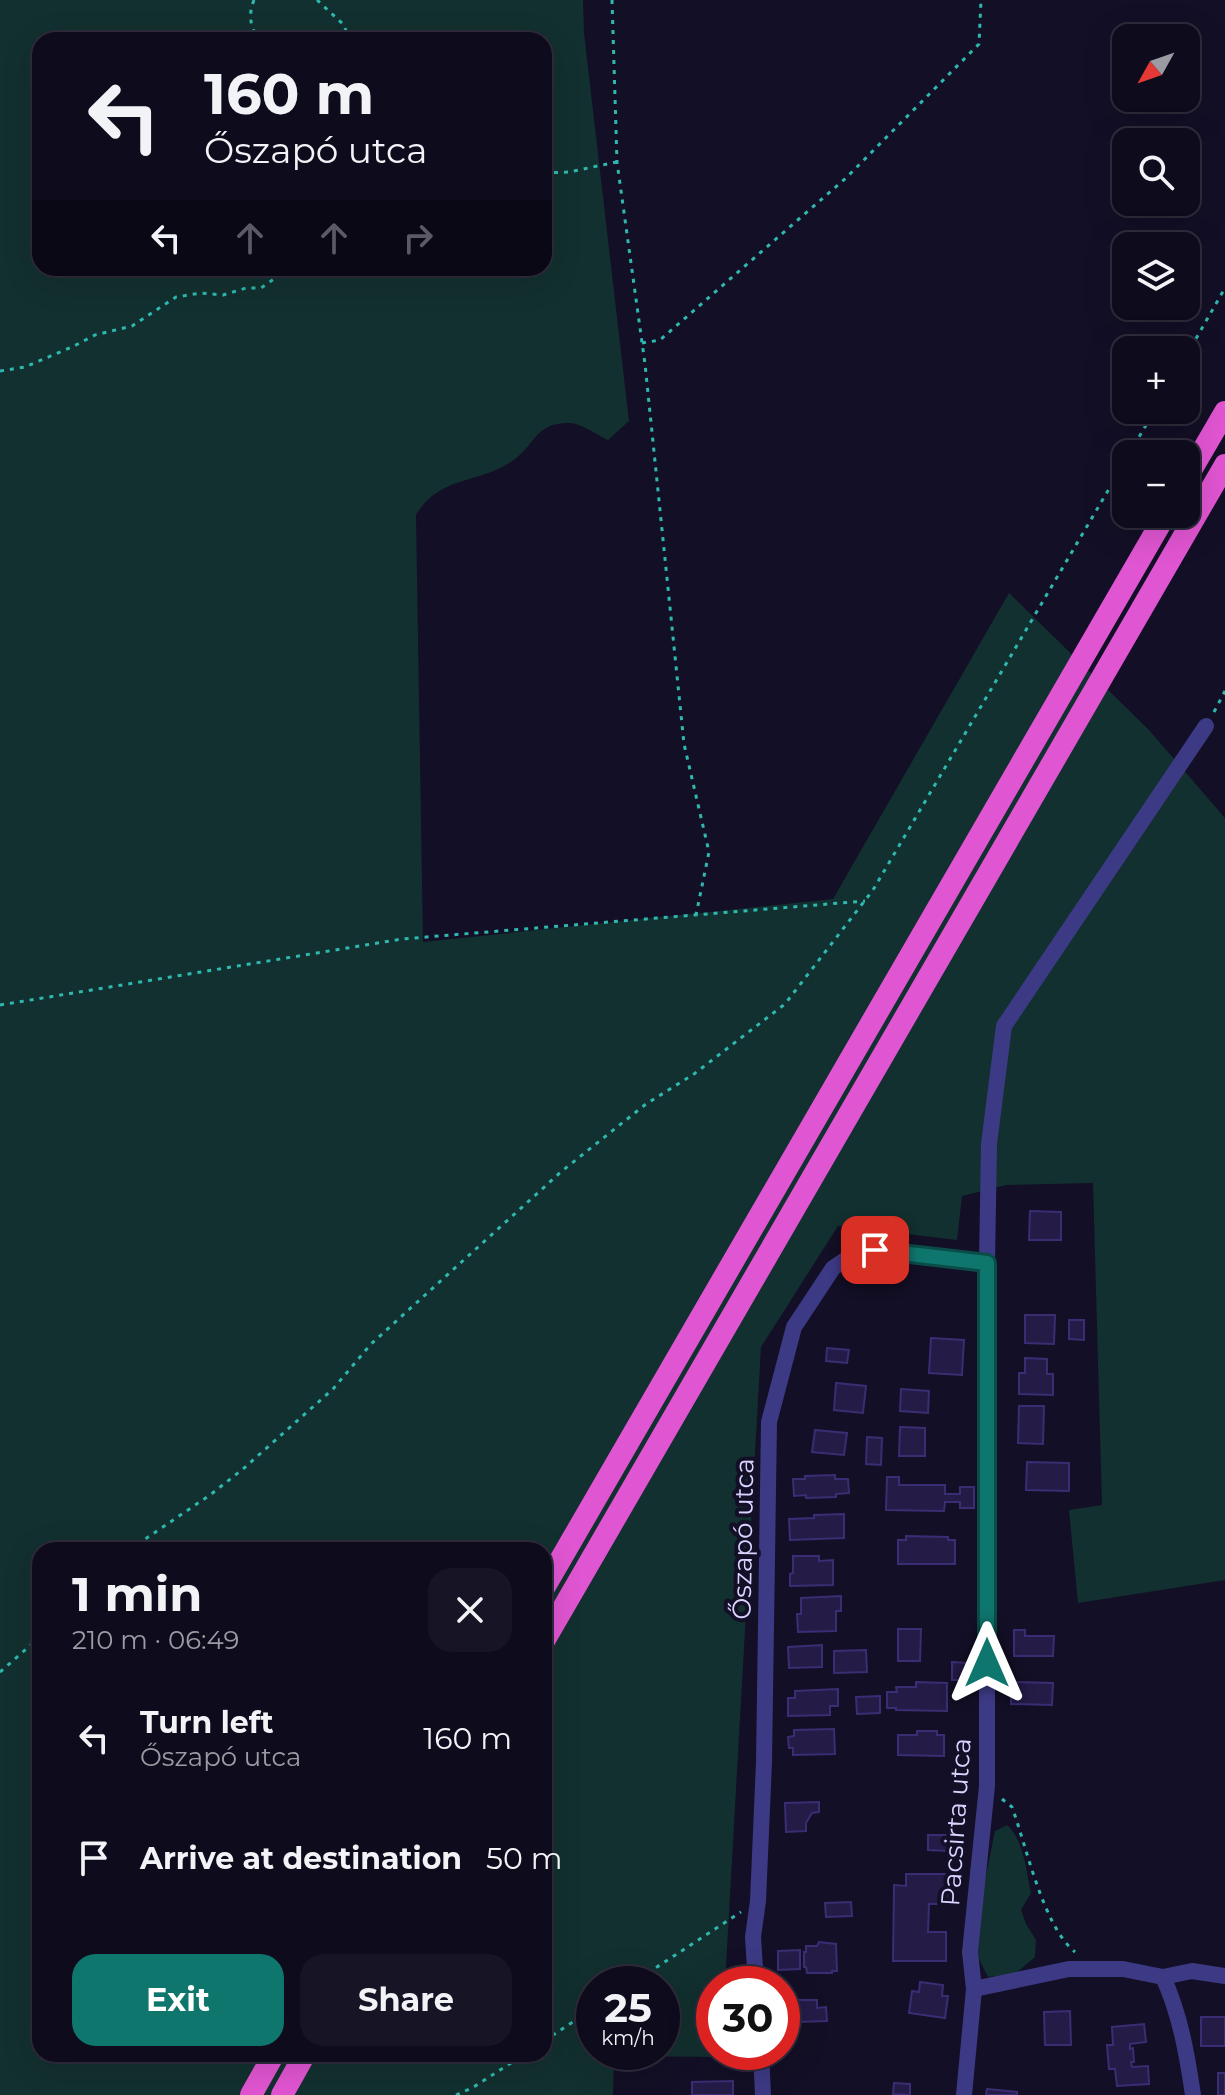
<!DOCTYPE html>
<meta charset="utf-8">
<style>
:root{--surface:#0e0b1c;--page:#171425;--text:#f1f3f6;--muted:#9b9ba3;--line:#2e2b3b;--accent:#0f766e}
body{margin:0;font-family:Montserrat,sans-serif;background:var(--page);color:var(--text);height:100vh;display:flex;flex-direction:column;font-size:30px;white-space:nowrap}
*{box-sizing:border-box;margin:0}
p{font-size:26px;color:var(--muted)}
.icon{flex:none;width:44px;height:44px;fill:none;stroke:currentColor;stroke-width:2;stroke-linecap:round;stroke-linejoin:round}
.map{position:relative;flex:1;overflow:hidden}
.side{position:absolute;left:32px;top:1542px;width:520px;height:520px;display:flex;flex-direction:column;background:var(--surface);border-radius:24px;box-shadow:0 8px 32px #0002,0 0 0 2px var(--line)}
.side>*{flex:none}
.guide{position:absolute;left:32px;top:32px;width:520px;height:244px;border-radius:24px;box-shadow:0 8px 32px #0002,0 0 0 2px var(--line);background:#0e0b1c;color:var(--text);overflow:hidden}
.needle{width:52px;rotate:230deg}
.buttons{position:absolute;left:1112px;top:24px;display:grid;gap:16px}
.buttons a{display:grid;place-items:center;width:88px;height:88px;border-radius:16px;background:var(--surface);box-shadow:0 8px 32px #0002,0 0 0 2px var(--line);font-size:40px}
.speed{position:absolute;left:576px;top:1966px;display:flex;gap:16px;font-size:40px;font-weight:700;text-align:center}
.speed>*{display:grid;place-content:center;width:104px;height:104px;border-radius:50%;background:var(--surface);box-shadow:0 8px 32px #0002,0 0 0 2px var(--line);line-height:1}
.speed small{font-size:20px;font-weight:400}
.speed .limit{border:12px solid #d22;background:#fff;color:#111}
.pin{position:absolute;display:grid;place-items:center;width:68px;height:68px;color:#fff;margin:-34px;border-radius:16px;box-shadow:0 4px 12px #0006}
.me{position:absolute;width:88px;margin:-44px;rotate:0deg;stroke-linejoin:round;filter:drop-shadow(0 0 6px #0008)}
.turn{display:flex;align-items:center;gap:28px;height:168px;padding:0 40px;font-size:36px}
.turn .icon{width:104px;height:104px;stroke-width:2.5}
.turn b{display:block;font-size:56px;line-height:68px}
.lanes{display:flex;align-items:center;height:76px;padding:0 40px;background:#0003;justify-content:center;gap:40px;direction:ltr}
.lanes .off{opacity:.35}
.round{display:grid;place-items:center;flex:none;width:84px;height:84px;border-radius:24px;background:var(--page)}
.head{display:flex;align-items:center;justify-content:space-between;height:136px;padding:0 40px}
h1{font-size:48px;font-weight:700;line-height:60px}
.button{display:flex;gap:16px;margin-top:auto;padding:16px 40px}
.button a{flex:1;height:92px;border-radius:24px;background:var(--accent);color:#fff;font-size:32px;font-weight:700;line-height:92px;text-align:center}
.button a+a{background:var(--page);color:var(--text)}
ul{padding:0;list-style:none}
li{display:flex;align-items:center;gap:24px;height:120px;padding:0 40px}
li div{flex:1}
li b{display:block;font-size:30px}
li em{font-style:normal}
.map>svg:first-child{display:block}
</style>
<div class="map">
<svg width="1225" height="2095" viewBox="0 0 1225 2095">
<rect width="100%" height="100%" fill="#130f26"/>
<g fill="#12302f" fill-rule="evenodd">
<path d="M0,0h583l1,33 45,388 -21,19c-11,-5 -28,-18 -40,-17 -32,0 -32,20 -53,36 -35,26 -75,15 -99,56l7,427 410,-43 176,-306 140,137 76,88v762l-147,23 -9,-93 33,-5 -9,-322 -87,2 -44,11 -5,44 -119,-14 -77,121 -36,637h-11v68h7l-1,5 -106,-1 -1,39h-613zM40,40h504v228h-504zM40,1550h504v504h-504zM594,1984h68v68h-68z"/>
<path d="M1007,1825c17,15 19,46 24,68l-10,17 5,14 10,16 -1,17 -20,17 -27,3 -10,-20 2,-52 15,-74z"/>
</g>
<g fill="#241b47" stroke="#3b2d73" stroke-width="2">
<polygon points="1030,1211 1061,1212 1061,1240 1029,1240"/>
<polygon points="1025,1315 1055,1315 1054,1344 1025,1343"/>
<polygon points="1069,1320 1084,1320 1084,1340 1069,1339"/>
<polygon points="931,1338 964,1340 962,1375 929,1373"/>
<polygon points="827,1348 849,1350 847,1363 826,1361"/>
<polygon points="1025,1358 1047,1359 1047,1374 1053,1374 1053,1395 1019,1394 1019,1373 1025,1373"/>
<polygon points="836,1383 866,1386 863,1413 834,1410"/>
<polygon points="901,1389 929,1391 928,1413 900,1411"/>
<polygon points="1019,1406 1044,1406 1043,1444 1018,1443"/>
<polygon points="900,1427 925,1428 925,1456 899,1456"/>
<polygon points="815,1430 847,1433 844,1455 812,1452"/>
<polygon points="867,1437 882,1438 881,1465 866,1464"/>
<polygon points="1027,1462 1069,1463 1069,1491 1026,1490"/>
<polygon points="835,1475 835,1479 848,1479 849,1493 836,1494 836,1497 806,1498 806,1495 794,1496 793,1479 805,1479 805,1476"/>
<polygon points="887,1477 899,1477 899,1485 945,1485 945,1494 960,1494 960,1487 974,1487 974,1508 960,1508 960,1502 945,1502 944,1511 886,1510"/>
<polygon points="844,1514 844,1538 790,1540 789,1519 814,1518 814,1515"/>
<polygon points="906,1536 948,1537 948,1540 955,1540 955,1564 898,1564 898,1540 906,1540"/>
<polygon points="793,1556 819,1556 819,1561 833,1560 833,1585 790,1586 790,1574 793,1573"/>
<polygon points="841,1596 841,1611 836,1611 836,1631 798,1632 797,1614 801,1614 801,1598"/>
<polygon points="898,1629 921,1629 920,1661 898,1661"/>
<polygon points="1014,1630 1025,1630 1025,1636 1054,1636 1053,1656 1014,1656"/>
<polygon points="822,1645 822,1667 789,1668 788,1647"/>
<polygon points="866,1650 867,1672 834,1673 834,1651"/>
<polygon points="952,1662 969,1663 968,1680 952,1680"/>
<polygon points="916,1682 947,1683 947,1711 896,1710 896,1708 887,1708 887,1692 897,1692 896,1687 916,1687"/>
<polygon points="1012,1682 1053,1683 1052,1705 1011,1704"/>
<polygon points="838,1689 838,1706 830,1706 830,1715 788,1716 788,1698 795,1698 795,1691"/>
<polygon points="880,1696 880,1713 857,1714 856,1697"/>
<polygon points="834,1729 835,1754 793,1755 793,1748 789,1748 788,1737 794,1736 794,1730"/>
<polygon points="917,1731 937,1731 937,1735 944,1735 944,1756 898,1755 898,1735 917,1735"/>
<polygon points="819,1802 819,1812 812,1813 806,1823 806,1831 786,1832 785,1803"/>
<polygon points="928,1835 947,1835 947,1851 928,1850"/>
<polygon points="906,1874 947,1874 947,1904 929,1904 928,1932 946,1932 946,1961 893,1961 894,1885 906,1886"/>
<polygon points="851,1902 852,1916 826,1917 825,1903"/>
<polygon points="819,1942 836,1944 837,1971 832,1971 832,1973 807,1973 806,1967 804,1967 804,1952 806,1952 806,1946 817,1946"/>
<polygon points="800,1950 800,1969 778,1970 778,1951"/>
<polygon points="920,1982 943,1985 942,1996 948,1996 945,2018 909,2013 912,1991 919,1992"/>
<polygon points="796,2000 817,2000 817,2008 826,2007 827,2021 797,2022"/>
<polygon points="1070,2011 1071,2045 1045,2045 1044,2012"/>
<rect x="1201" y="2017" width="24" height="29"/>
<polygon points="1144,2024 1146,2042 1130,2044 1130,2049 1133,2048 1134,2062 1131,2062 1132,2067 1148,2066 1149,2084 1117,2086 1115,2069 1109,2069 1107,2045 1113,2045 1112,2027"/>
<rect x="1218" y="2073" width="7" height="22"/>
<polygon points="733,2081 733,2095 692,2095 692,2082"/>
<polygon points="894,2083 910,2084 910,2095 893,2094"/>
<polygon points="987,2089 1017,2092 1017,2095 986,2095"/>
</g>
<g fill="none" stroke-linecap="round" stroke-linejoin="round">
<g stroke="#2fb8b0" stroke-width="3" stroke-dasharray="4 6" stroke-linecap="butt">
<path d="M254,0c-6,15 -4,26 5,40"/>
<polyline points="317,0 344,25 349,40"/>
<polyline points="612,0 617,162 645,364 684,744 709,852 696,915"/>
<polyline points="544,173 569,172 617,162"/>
<polyline points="642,343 660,340 846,178 979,44 981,0"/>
<polyline points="1186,356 1225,288"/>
<polyline points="0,371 25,367 74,346 95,335 132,326 176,297 201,293 223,295 246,288 261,288 274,279 278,268"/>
<polyline points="1129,454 1155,410"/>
<polyline points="1214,712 1225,691"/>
<polyline points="0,1005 402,939 865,901"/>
<polyline points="129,1550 210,1495 243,1469 333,1389 371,1344 562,1171 646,1104 694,1074 785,1004 873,890 1126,460"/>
<polyline points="0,1672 40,1637"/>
<path d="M1002,1799l10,8c15,41 31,119 63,145"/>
<polyline points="631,1984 741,1912"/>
<polyline points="544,2041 594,2008"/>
<polyline points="456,2095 472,2088 525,2054"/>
</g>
<g stroke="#3d3a85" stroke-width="16">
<path d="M1163,1977c17,37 24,77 30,118"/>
<polyline points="756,1984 753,1937 758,1901 764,1762 769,1422 794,1327 833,1268 855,1253 875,1250 987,1263"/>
<polyline points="974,1989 1069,1969 1123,1969 1163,1977 1192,1971 1225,1976"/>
<polyline points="761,2052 763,2095"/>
<polyline points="964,2095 974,1989 970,1952 987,1786 987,1263 989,1144 1004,1026 1206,726"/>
</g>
<g stroke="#e055d1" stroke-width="22">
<polyline points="1186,479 1225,412"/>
<polyline points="544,1588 1166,514"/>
<polyline points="544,1641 1225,465"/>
<polyline points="251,2095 274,2054"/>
<polyline points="282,2095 305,2054"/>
</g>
</g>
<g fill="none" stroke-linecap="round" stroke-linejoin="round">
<defs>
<polyline id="route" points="875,1250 987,1263 987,1663"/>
</defs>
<use href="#route" stroke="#0a4d48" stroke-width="20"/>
<use href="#route" stroke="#0f766e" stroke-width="14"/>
</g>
<g text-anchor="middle" stroke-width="8" stroke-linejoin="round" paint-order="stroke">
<g font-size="26" fill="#d9d4ff" stroke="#130f26">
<text transform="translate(743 1539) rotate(-89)" y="9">Őszapó utca</text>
<text transform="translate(956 1822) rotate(-86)" y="9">Pacsirta utca</text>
</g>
</g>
</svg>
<div class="buttons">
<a><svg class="needle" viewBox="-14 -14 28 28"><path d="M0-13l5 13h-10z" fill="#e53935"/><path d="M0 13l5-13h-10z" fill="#9b9ba3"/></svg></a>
<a><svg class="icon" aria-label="search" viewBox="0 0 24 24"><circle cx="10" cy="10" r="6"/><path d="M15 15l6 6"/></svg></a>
<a><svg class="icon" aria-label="layers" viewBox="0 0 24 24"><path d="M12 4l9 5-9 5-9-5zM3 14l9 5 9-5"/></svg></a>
<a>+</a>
<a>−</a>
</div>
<div class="speed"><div>25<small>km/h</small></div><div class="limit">30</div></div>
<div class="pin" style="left:875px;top:1250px;background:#d93025"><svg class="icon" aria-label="arrive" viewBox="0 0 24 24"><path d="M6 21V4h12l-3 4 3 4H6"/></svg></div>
<svg class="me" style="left:987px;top:1663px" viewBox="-20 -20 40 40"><path d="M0-17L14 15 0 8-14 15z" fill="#0f766e" stroke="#fff" stroke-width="4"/></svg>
<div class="guide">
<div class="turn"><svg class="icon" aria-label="left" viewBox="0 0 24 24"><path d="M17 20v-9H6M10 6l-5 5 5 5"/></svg><div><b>160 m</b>Őszapó utca</div></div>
<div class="lanes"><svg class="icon" aria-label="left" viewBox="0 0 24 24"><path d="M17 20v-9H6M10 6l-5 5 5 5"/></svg><svg class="icon off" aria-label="ahead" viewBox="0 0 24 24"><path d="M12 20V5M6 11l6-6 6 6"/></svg><svg class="icon off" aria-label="ahead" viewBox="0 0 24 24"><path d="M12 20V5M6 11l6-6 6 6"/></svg><svg class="icon off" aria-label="right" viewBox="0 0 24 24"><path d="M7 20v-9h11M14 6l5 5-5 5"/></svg></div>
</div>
<section class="side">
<div class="head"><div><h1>1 min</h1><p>210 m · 06:49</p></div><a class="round"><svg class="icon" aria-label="close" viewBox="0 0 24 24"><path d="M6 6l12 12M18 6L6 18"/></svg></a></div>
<ul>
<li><svg class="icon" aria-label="left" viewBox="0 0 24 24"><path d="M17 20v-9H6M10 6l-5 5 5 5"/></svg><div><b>Turn left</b><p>Őszapó utca</p></div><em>160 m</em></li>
<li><svg class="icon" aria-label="arrive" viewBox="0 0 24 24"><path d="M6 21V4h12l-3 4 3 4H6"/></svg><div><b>Arrive at destination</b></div><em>50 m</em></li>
</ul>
<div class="button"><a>Exit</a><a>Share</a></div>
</section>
</div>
